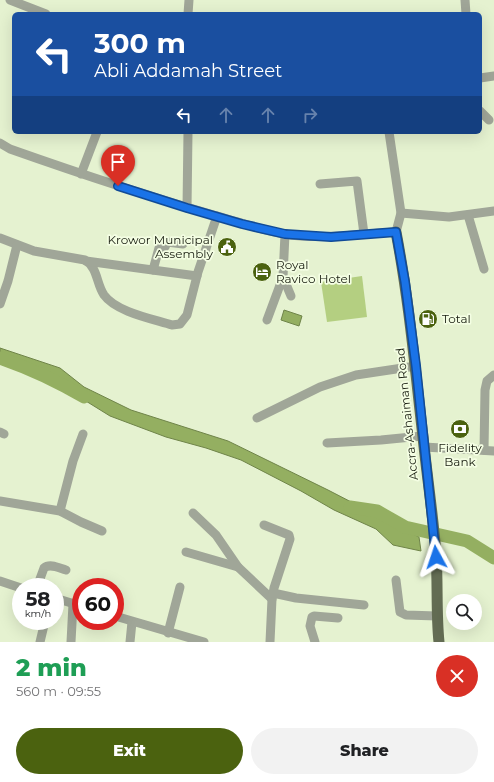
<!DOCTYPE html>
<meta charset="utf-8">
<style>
:root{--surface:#fff;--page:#f2f2f2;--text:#202124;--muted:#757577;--accent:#4b620f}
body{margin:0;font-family:Montserrat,sans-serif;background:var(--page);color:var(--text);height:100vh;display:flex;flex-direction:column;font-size:15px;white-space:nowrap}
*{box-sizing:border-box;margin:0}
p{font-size:13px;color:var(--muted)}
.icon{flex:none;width:22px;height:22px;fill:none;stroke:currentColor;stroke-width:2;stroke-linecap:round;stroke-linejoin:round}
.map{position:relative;height:642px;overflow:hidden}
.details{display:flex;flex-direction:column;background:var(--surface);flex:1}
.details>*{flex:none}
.guide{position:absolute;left:12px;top:12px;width:470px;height:122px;border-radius:6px;box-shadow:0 4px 16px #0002;background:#1a4fa0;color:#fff;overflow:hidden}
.buttons{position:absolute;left:446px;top:594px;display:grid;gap:8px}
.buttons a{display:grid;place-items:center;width:36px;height:36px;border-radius:50%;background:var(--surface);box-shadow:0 4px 16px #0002;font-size:20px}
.speed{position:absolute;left:12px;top:578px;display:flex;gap:8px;font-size:20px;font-weight:700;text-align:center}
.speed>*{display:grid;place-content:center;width:52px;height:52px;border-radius:50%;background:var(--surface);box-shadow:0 4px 16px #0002;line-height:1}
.speed small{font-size:10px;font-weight:400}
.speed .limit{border:6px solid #d22;background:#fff;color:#111}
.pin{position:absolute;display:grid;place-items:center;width:34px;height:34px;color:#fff;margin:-41px -17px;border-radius:50% 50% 50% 0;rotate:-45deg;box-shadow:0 0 4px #0007}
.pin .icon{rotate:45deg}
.me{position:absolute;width:44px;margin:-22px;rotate:355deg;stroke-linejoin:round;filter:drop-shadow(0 0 3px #0008)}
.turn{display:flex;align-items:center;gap:14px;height:84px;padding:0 16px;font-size:18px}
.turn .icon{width:52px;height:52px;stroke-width:2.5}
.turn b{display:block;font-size:28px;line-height:34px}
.lanes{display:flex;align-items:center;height:38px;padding:0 16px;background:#0003;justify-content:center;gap:20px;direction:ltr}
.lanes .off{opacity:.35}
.round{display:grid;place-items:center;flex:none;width:42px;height:42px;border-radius:21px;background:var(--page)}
.head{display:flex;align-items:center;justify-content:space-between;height:68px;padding:0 16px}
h1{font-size:24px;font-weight:800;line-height:30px;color:#1e9e55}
.primary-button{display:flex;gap:8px;margin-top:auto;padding:8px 16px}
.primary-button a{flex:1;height:46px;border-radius:24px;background:var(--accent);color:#fff;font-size:16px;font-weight:800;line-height:46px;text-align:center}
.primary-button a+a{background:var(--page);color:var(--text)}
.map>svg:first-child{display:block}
</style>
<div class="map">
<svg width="494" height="642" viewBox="0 0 494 642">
<rect width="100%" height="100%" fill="#e5f2d0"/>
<polygon fill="#b4cf81" points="362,276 367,317 327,322 321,282"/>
<g fill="#94af61" stroke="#6f8449">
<polygon points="284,310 302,316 299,326 281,320"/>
<polygon points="0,348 60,368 84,387 131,410 228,441 328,490 419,537 421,551 393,545 376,529 334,510 301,491 241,460 206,448 166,437 110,416 81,398 56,378 42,377 0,364"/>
</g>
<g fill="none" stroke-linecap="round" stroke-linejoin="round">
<g stroke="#94af61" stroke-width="13">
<path d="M0,358c29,10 57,23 84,39"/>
<polyline points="350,507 377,511 405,527 467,541 494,558"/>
</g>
<g stroke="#a0a698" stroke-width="9">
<polyline points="10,0 46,14"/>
<polyline points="465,0 466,14"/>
<polyline points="188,14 189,0"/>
<polyline points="480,78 494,76"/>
<polyline points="480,111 489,120"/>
<path d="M0,143l10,6c68,24 137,47 207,67 22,6 44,14 67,18 37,6 75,0 112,-2l5,-19 -12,-81"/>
<polyline points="81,174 97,132"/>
<polyline points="320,184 357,181 364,234"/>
<polyline points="187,208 188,132"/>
<polyline points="401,213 449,217 494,211"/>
<polyline points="468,215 484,269"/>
<path d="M0,238l34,13 51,9c13,8 11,23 19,35 12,17 49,24 68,30l8,-1 7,-9 11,-43 19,-56"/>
<polyline points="86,261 197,276"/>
<polyline points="153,270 159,248 165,247 167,242 183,244"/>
<polyline points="283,277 291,296"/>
<polyline points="0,304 8,281 17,245"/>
<polyline points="267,320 283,277 285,234"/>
<polyline points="257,418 320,387 356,375 416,366"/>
<polyline points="0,432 4,434"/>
<polyline points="327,443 381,440 422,436"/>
<polyline points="424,447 494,451"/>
<polyline points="484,450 485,390 487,381 494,375"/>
<polyline points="0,501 60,511 81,522 102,531"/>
<polyline points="60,511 73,461 83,434"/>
<polyline points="193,513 216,535 238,567 272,599"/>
<polyline points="264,525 289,535 290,539 274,588 272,599 270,642"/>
<polyline points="186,552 238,567"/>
<polyline points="396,580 400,612 406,615 437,616"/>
<polyline points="0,581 21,588"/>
<path d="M37,587l7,-19c6,-5 15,0 22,2"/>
<polyline points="273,593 296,598 364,605"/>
<polyline points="55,598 81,606"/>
<polyline points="115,616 204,642"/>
<polyline points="168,633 180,587"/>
<polyline points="40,642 45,621"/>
<polyline points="71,642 73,604"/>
<polyline points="130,642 132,622"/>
<polyline points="315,642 310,626 312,617 314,616 338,618"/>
</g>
<path stroke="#636c53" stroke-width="11" d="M396,232c13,68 19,136 27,205 4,39 10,78 13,117 2,29 0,59 3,88"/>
</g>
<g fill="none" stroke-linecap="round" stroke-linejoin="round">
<defs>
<polyline id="route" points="118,186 187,208 242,224 285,234 331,237 396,232 405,282 416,366 436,557"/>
</defs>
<use href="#route" stroke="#114b97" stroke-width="10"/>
<use href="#route" stroke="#1a73e8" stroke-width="7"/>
</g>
<defs>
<symbol id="civic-disc" viewBox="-11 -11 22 22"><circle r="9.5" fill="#4b620f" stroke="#f4fee3"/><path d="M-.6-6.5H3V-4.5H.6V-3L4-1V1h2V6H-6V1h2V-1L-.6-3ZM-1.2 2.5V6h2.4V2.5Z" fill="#fff"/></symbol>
<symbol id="hotel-disc" viewBox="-11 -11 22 22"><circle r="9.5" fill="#4b620f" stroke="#f4fee3"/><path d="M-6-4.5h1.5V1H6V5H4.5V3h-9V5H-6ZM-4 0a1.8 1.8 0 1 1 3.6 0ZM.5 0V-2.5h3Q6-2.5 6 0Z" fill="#fff"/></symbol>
<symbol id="fuel-disc" viewBox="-11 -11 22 22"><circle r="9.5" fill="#4b620f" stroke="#f4fee3"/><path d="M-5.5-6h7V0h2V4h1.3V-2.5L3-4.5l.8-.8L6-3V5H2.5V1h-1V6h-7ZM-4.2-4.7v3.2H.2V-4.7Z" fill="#fff"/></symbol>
<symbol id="bank-disc" viewBox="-11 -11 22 22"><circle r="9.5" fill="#4b620f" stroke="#f4fee3"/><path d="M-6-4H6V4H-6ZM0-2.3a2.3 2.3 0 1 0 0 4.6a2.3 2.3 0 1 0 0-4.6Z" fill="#fff"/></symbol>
</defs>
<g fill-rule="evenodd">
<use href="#civic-disc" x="216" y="236" width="22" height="22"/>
<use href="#hotel-disc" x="251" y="261" width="22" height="22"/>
<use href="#fuel-disc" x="417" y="308" width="22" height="22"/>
<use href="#bank-disc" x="449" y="418" width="22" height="22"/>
</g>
<g text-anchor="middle" stroke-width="3.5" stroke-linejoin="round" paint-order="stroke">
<g font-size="12" fill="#191e11" stroke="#f4fee3" text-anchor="start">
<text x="213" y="244" text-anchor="end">Krowor Municipal<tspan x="213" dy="14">Assembly</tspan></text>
<text x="276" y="269">Royal<tspan x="276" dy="14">Ravico Hotel</tspan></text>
<text x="442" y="323">Total</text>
<text x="460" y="452" text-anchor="middle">Fidelity<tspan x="460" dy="14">Bank</tspan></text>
</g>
<g font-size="12" fill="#191e11" stroke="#f4fee3">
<text transform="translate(407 414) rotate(-96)" y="4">Accra-Ashaiman Road</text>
</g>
</g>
</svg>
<div class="buttons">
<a><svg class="icon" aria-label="search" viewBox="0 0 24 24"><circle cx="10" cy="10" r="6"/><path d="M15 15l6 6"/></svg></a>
</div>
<div class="speed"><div>58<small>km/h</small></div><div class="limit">60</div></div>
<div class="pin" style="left:118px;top:186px;background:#d93025"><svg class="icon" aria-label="arrive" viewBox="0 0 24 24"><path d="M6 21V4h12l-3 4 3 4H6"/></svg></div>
<svg class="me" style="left:436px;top:557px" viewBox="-20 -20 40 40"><path d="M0-17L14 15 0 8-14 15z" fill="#1a73e8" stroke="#fff" stroke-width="4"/></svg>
<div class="guide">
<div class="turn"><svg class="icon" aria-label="left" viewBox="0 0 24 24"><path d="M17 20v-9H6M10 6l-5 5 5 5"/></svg><div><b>300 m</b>Abli Addamah Street</div></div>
<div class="lanes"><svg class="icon" aria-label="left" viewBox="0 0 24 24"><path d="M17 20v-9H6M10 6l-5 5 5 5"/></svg><svg class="icon off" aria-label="ahead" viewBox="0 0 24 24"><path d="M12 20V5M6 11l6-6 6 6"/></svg><svg class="icon off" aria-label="ahead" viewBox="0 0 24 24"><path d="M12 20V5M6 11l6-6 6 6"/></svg><svg class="icon off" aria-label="right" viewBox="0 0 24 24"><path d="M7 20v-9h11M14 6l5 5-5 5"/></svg></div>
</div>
</div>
<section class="details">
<div class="head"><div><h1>2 min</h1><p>560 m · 09:55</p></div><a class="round" style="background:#d93025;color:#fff"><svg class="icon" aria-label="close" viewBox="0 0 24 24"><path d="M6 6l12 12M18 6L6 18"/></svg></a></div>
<div class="primary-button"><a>Exit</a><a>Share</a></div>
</section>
